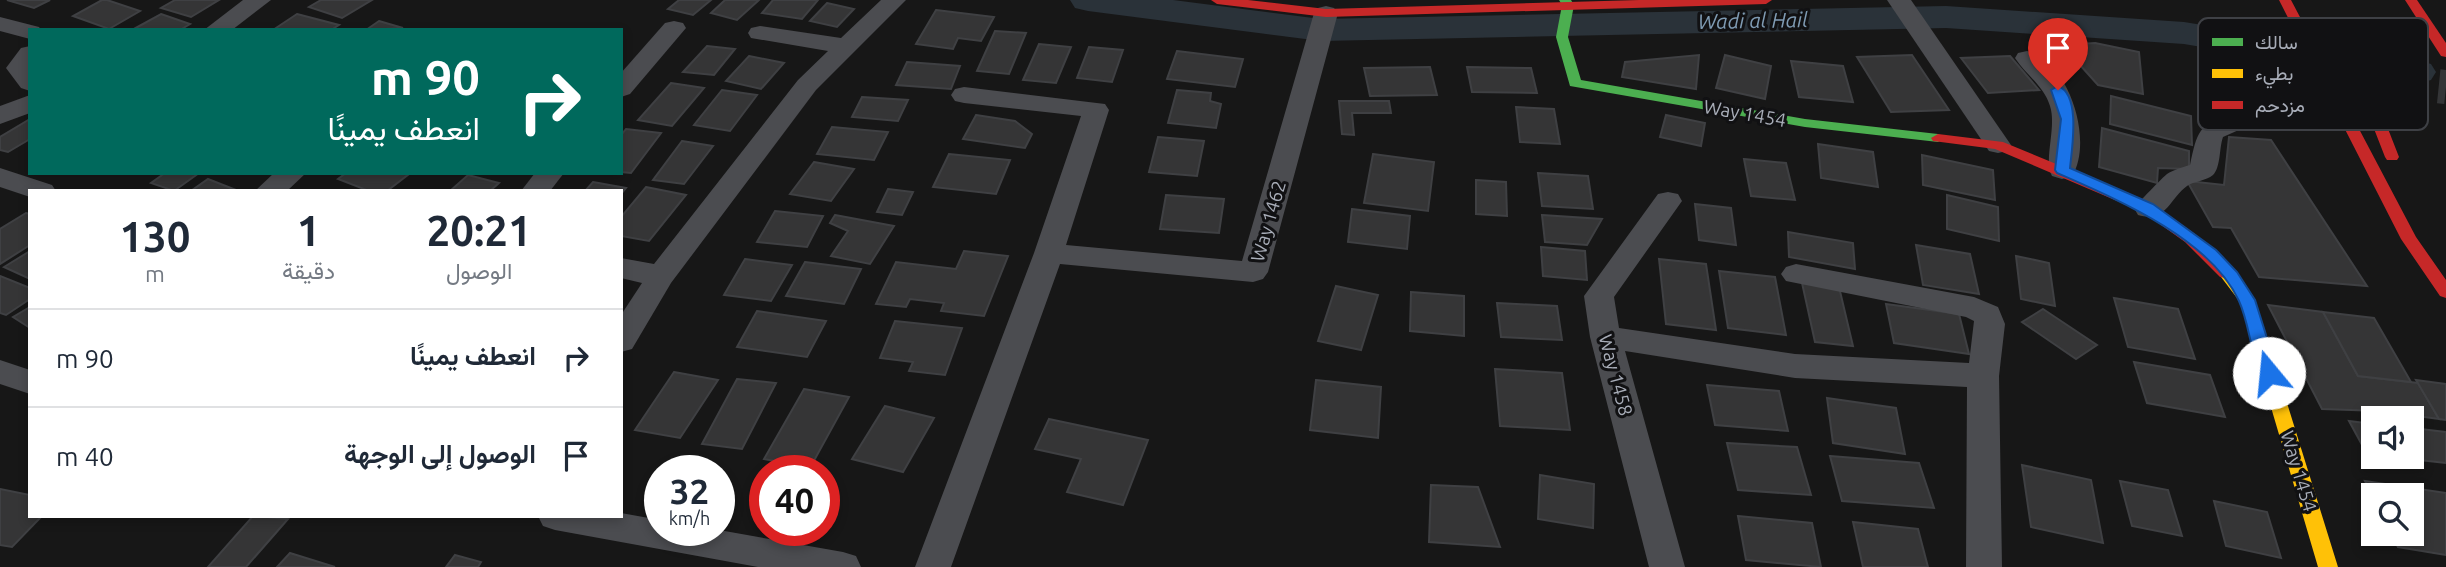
<!DOCTYPE html>
<html lang="ar">
<meta charset="utf-8">
<style>
:root{--surface:#fff;--page:#f2f2f3;--text:#1f2937;--muted:#747a83;--line:#e0e1e3}
body{margin:0;font-family:Ubuntu,Vazirmatn,sans-serif;background:var(--page);color:var(--text);direction:rtl;height:100vh;display:flex;flex-direction:column;font-size:26px;white-space:nowrap}
*{box-sizing:border-box;margin:0}
p{font-size:23px;color:var(--muted)}
.icon{flex:none;width:38px;height:38px;fill:none;stroke:currentColor;stroke-width:2;stroke-linecap:round;stroke-linejoin:round}
.map{position:relative;flex:1;overflow:hidden;direction:ltr}
.details{position:absolute;left:28px;top:189px;width:595px;height:329px;display:flex;flex-direction:column;background:var(--surface);border-radius:0px;box-shadow:0 4px 10px #0003;direction:rtl}
.details>*{flex:none}
.guide{position:absolute;left:28px;top:28px;width:595px;height:147px;border-radius:0px;box-shadow:0 4px 10px #0003;direction:rtl;background:#00695c;color:#fff;overflow:hidden}
.fabs{position:absolute;left:2361px;top:406px;display:grid;gap:14px}
.fabs a{display:grid;place-items:center;width:63px;height:63px;border-radius:0px;background:var(--surface);box-shadow:0 4px 10px #0003;font-size:35px}
.speed{position:absolute;left:644px;top:455px;display:flex;gap:14px;font-size:35px;font-weight:700;text-align:center}
.speed>*{display:grid;place-content:center;width:91px;height:91px;border-radius:50%;background:var(--surface);box-shadow:0 4px 10px #0003;line-height:1}
.speed small{font-size:18px;font-weight:400}
.speed .limit{border:10px solid #d22;background:#fff;color:#111}
.pin{position:absolute;display:grid;place-items:center;width:60px;height:60px;color:#fff;margin:-72px -30px;border-radius:50% 50% 50% 0;rotate:-45deg;box-shadow:0 0 7px #0007}
.pin .icon{rotate:45deg}
.me{position:absolute;width:77px;margin:-38px;rotate:343deg;stroke-linejoin:round;filter:drop-shadow(0 0 5px #0008)}
.turn{display:flex;align-items:center;gap:24px;height:147px;padding:0 28px;font-size:32px}
.turn .icon{width:91px;height:91px;stroke-width:2.5}
.turn b{display:block;font-size:49px;line-height:60px}
.eta{display:flex;justify-content:space-evenly;align-items:center;height:119px;text-align:center}
.eta b{font-size:42px;font-weight:700;line-height:49px}
ul{padding:0;list-style:none}
li{display:flex;align-items:center;gap:21px;height:98px;padding:0 28px;border-top:2px solid var(--line)}
li div{flex:1}
li b{display:block;font-size:26px}
li em{font-style:normal}
.map>svg:first-child{display:block}
</style>
<div class="map">
<svg width="2446" height="567" viewBox="0 0 2446 567">
<rect width="100%" height="100%" fill="#171717"/>
<g fill="none" stroke-linecap="round" stroke-linejoin="round">
<polygon fill="#2a3239" fill-rule="evenodd" points="1070,0 1173,0 1321,19 1946,6 2184,22 2417,60 2431,64 2436,72 2431,80 2417,84 2184,44 1946,28 1321,41 1088,11 1075,8"/>
</g>
<g fill="#353536" stroke="#3f4043" stroke-width="2">
<polygon points="7,0 50,0 34,8"/>
<polygon points="102,0 107,0 140,11 109,29 73,16"/>
<polygon points="175,0 219,0 191,17 161,8"/>
<polygon points="321,0 372,0 342,18 309,7"/>
<polygon points="679,0 711,0 693,15 668,9"/>
<polygon points="725,0 759,0 737,20 711,13"/>
<polygon points="773,0 818,0 802,19 762,13"/>
<polygon points="827,3 854,9 837,27 810,21"/>
<polygon points="936,10 994,17 981,41 958,38 953,49 916,44"/>
<polygon points="161,14 190,24 180,30 132,30"/>
<polygon points="297,14 339,25 331,30 273,30"/>
<polygon points="379,21 403,28 366,30"/>
<polygon points="995,31 1026,33 1009,74 977,71"/>
<polygon points="2095,43 2139,52 2143,94 2098,85 2062,45"/>
<polygon points="1039,44 1071,47 1056,83 1023,80"/>
<polygon points="707,46 735,49 714,75 683,72"/>
<polygon points="1089,47 1123,50 1112,82 1077,78"/>
<polygon points="1177,51 1243,59 1235,87 1167,79"/>
<polygon points="1699,55 1696,89 1622,77 1625,62"/>
<polygon points="1725,55 1771,66 1765,99 1716,88"/>
<polygon points="1912,55 1949,110 1891,112 1857,57"/>
<polygon points="749,56 784,63 761,89 726,81"/>
<polygon points="2010,56 2039,90 1988,93 1961,58"/>
<polygon points="1791,61 1843,66 1853,102 1799,97"/>
<polygon points="907,62 960,66 951,89 896,85"/>
<polygon points="1430,67 1437,95 1370,96 1364,68"/>
<polygon points="1467,67 1531,68 1537,93 1472,92"/>
<polygon points="671,83 704,88 672,126 638,120"/>
<polygon points="722,90 757,95 730,131 694,125"/>
<polygon points="1177,90 1211,93 1210,101 1221,104 1216,128 1168,123"/>
<polygon points="2111,96 2191,116 2192,145 2110,124"/>
<polygon points="862,97 908,100 898,121 852,117"/>
<polygon points="1339,101 1389,101 1391,113 1352,113 1354,135 1342,134"/>
<polygon points="1516,107 1554,109 1560,144 1520,142"/>
<polygon points="976,115 1015,121 1032,134 1025,148 963,139"/>
<polygon points="1666,115 1705,123 1701,146 1660,137"/>
<polygon points="30,119 30,139 8,152 0,150 0,137"/>
<polygon points="832,127 888,132 874,160 817,154"/>
<polygon points="2102,128 2189,151 2189,169 2158,168 2157,183 2099,167"/>
<polygon points="626,129 661,133 631,173 621,172 621,135"/>
<polygon points="1158,137 1204,141 1197,176 1149,172"/>
<polygon points="2229,137 2271,140 2367,286 2259,277 2231,228 2213,227 2187,181 2224,185"/>
<polygon points="682,141 713,146 684,184 653,180"/>
<polygon points="1818,144 1873,152 1878,187 1821,178"/>
<polygon points="949,154 1010,160 996,194 933,187"/>
<polygon points="1373,154 1434,162 1428,211 1364,203"/>
<polygon points="1922,155 1993,170 1995,200 1923,185"/>
<polygon points="1744,159 1786,163 1795,200 1751,196"/>
<polygon points="814,162 854,169 831,201 790,194"/>
<polygon points="165,173 199,173 174,191 151,183"/>
<polygon points="346,173 406,173 409,174 387,191 369,191 338,179"/>
<polygon points="1538,173 1588,176 1593,209 1542,206"/>
<polygon points="468,175 499,183 490,191 450,191"/>
<polygon points="208,179 236,190 191,191"/>
<polygon points="1476,180 1506,182 1507,216 1476,214"/>
<polygon points="593,182 626,188 621,194 621,191 585,191"/>
<polygon points="646,187 686,195 649,241 621,236 621,217"/>
<polygon points="888,189 913,192 902,215 877,212"/>
<polygon points="1166,195 1224,199 1219,233 1160,229"/>
<polygon points="1947,195 1998,207 1999,241 1947,229"/>
<polygon points="1695,204 1731,208 1736,245 1699,240"/>
<polygon points="1352,209 1410,216 1407,249 1348,242"/>
<polygon points="775,211 823,216 807,247 757,242"/>
<polygon points="26,213 30,214 30,245 0,264 0,229"/>
<polygon points="835,215 894,226 870,264 831,256 848,231 830,223"/>
<polygon points="1542,215 1602,219 1587,245 1545,242"/>
<polygon points="1788,232 1853,243 1855,269 1789,257"/>
<polygon points="1916,245 1970,254 1979,294 1923,285"/>
<polygon points="1541,247 1585,251 1587,280 1543,276"/>
<polygon points="30,251 30,279 4,267"/>
<polygon points="964,251 1008,256 984,316 941,311 944,303 910,299 906,307 876,304 896,262 956,269"/>
<polygon points="2016,256 2049,263 2055,306 2021,299"/>
<polygon points="745,259 792,265 771,301 724,295"/>
<polygon points="1659,259 1706,264 1716,330 1666,324"/>
<polygon points="805,262 861,269 844,304 786,296"/>
<polygon points="1719,271 1775,277 1786,335 1728,328"/>
<polygon points="0,276 30,288 30,299 6,315 0,313"/>
<polygon points="1802,283 1839,287 1853,346 1815,342"/>
<polygon points="1336,286 1378,295 1361,350 1318,341"/>
<polygon points="1411,292 1464,296 1464,336 1410,331"/>
<polygon points="2114,298 2178,309 2195,359 2128,347"/>
<polygon points="1497,303 1557,306 1562,340 1501,337"/>
<polygon points="1886,304 1959,314 1969,354 1894,343"/>
<polygon points="2268,305 2323,312 2358,376 2418,383 2439,419 2380,411 2322,409"/>
<polygon points="30,307 30,328 13,317"/>
<polygon points="2043,309 2097,345 2076,359 2022,322"/>
<polygon points="757,311 826,321 807,357 737,347"/>
<polygon points="2323,312 2374,318 2411,382 2358,376"/>
<polygon points="895,321 962,328 945,375 909,371 913,362 880,358"/>
<polygon points="2134,362 2210,375 2225,417 2147,403"/>
<polygon points="1495,369 1562,373 1570,430 1500,426"/>
<polygon points="674,372 718,380 680,438 635,430"/>
<polygon points="737,379 776,383 742,449 702,444"/>
<polygon points="1316,380 1381,387 1378,438 1310,430"/>
<polygon points="2416,380 2446,384 2446,420 2439,419"/>
<polygon points="1707,385 1779,391 1788,431 1715,425"/>
<polygon points="804,389 849,397 810,468 764,459"/>
<polygon points="1827,398 1896,408 1905,454 1833,443"/>
<polygon points="885,406 934,418 903,472 852,459"/>
<polygon points="1049,419 1148,440 1123,505 1067,492 1081,459 1035,449"/>
<polygon points="2349,421 2373,424 2373,455 2367,454"/>
<polygon points="2412,428 2446,432 2446,463 2392,457 2412,457"/>
<polygon points="1727,443 1797,447 1811,495 1738,490"/>
<polygon points="1830,456 1919,463 1934,508 1842,501"/>
<polygon points="2022,465 2091,480 2103,543 2031,527"/>
<polygon points="1540,475 1594,484 1593,528 1538,519"/>
<polygon points="2120,481 2168,490 2182,536 2132,526"/>
<polygon points="2365,481 2446,493 2446,555 2398,547 2391,534 2412,534 2412,495 2373,496"/>
<polygon points="1431,485 1478,487 1500,547 1429,542"/>
<polygon points="0,489 30,495 30,516 42,516 12,547 0,545"/>
<polygon points="2214,501 2267,512 2281,558 2226,546"/>
<polygon points="253,516 288,519 246,567 208,567"/>
<polygon points="1738,516 1812,523 1821,567 1746,560"/>
<polygon points="1853,522 1918,529 1928,567 1863,567"/>
<polygon points="290,553 335,567 277,567"/>
<polygon points="455,555 481,562 478,567 446,567"/>
</g>
<g fill="none" stroke-linecap="round" stroke-linejoin="round">
<polyline stroke="#343537" stroke-width="34" stroke-dasharray="34 17" stroke-linecap="butt" points="2388,81 2446,87"/>
<g fill="#4b4c50" fill-rule="evenodd">
<polygon points="243,0 271,0 232,30 204,30"/>
<polygon points="881,0 906,0 816,90 671,283 632,349 621,352 621,315 642,283 621,278 621,258 654,264 798,80 828,51 751,38 748,33 751,28 760,26 841,38"/>
<polygon points="1887,0 1911,0 2011,145 2007,151 1998,153 1989,151"/>
<polygon points="1326,6 1334,8 1338,13 1268,272 1263,279 1253,282 1060,264 951,567 915,567 1034,253 1081,116 964,103 955,101 951,95 955,89 964,87 1105,104 1109,110 1066,245 1242,261 1314,13 1318,8"/>
<polygon points="0,17 39,27 41,30 30,30 30,39 0,31"/>
<polygon points="674,21 683,23 686,28 630,94 621,97 621,73 665,23"/>
<polygon points="30,46 30,91 21,88 6,68 21,48"/>
<path d="M2027,51c42,10 67,90 45,125l-10,3 -10,-3c-9,-15 5,-49 -2,-70 -6,-20 -24,-31 -35,-48l3,-5z"/>
<polygon points="30,95 30,113 0,124 0,106"/>
<path d="M2232,115l9,2 4,6 -4,6 -18,8c-4,11 -2,30 -10,38 -7,6 -19,6 -26,11 -18,13 -20,37 -49,29l-4,-7c2,-3 30,-32 33,-34 6,-4 16,-7 23,-9 7,-32 8,-42 42,-50z"/>
<polygon points="0,168 52,185 56,191 30,191 30,197 0,187"/>
<polygon points="274,173 306,173 287,191 255,191"/>
<polygon points="535,173 564,173 550,191 521,191"/>
<polygon points="1668,192 1678,194 1682,201 1614,297 1619,328 1795,354 1969,363 1974,321 1966,317 1786,281 1781,274 1786,267 1796,264 1974,297 1998,307 2005,324 1999,376 2002,567 1966,567 1967,387 1795,378 1625,351 1685,567 1649,567 1590,337 1584,296 1658,194"/>
<polygon points="0,360 30,370 30,394 0,384"/>
<polygon points="621,513 660,520 660,530 719,530 843,552 856,556 861,567 758,567 555,530 543,526 538,516 621,516"/>
</g>
<polygon fill="#4caf50" fill-rule="evenodd" points="1559,0 1571,0 1574,5 1568,37 1581,80 1805,119 1938,134 1945,138 1938,142 1805,127 1570,86 1556,37 1562,5"/>
<g fill="#ffc107" fill-rule="evenodd">
<polygon points="2356,59 2390,61 2397,65 2390,69 2357,67 2340,72 2338,77 2333,78 2326,74 2329,67"/>
<polygon points="2226,268 2232,269 2255,300 2338,567 2318,567 2240,302 2218,273"/>
</g>
<g fill="#c62828" fill-rule="evenodd">
<polygon points="1211,0 1248,0 1326,9 1639,0 1772,0 1766,4 1326,17 1217,4"/>
<polygon points="2279,0 2291,0 2416,237 2446,280 2446,298 2440,296 2401,239"/>
<polygon points="2405,0 2417,0 2446,43 2446,57 2441,56"/>
<polygon points="2333,39 2338,40 2376,98 2399,157 2397,160 2387,160 2385,157 2362,98 2327,43"/>
<polygon points="1938,134 2003,142 2153,204 2195,234 2234,273 2226,278 2220,277 2185,242 2143,212 1995,149 1933,141 1931,138"/>
</g>
</g>
<path fill="#1a73e8" stroke="#114b97" stroke-width="2" d="M2058,86c23,8 14,62 12,82l83,36 63,46 21,22 18,28 23,73 -3,5h-12c-13,-24 -13,-53 -24,-77 -29,-63 -123,-102 -182,-128l-2,-3 6,-51 -10,-29z"/>
<g text-anchor="middle" stroke-width="6" stroke-linejoin="round" paint-order="stroke">
<g font-size="19" fill="#a8adb8" stroke="#111113">
<text transform="translate(1745 113) rotate(10)" y="7">Way 1454</text>
<text transform="translate(1268 221) rotate(-74)" y="7">Way 1462</text>
<text transform="translate(1616 375) rotate(75)" y="7">Way 1458</text>
<text transform="translate(2299 471) rotate(73)" y="7">Way 1454</text>
</g>
<g font-size="21" font-style="italic" fill="#7f9bb3" stroke="#111113">
<text transform="translate(1753 21) rotate(-1)" y="7">Wadi al Hail</text>
</g>
</g>
<rect x="2198" y="18" width="230" height="112" rx="10" fill="#111113" stroke="#3e4045" stroke-width="2"/>
<rect x="2212" y="38" width="31" height="8" fill="#4caf50"/>
<rect x="2212" y="69" width="31" height="9" fill="#ffc107"/>
<rect x="2212" y="101" width="31" height="8" fill="#c62828"/>
<g font-size="19" fill="#a8adb8">
<text x="2255" y="49">سالك</text>
<text x="2255" y="80">بطيء</text>
<text x="2255" y="112">مزدحم</text>
</g>
</svg>
<div class="fabs">
<a><svg class="icon" aria-label="sound" viewBox="0 0 24 24"><path d="M4 9h4l5-4v14l-5-4H4zM17 9q2 3 0 6"/></svg></a>
<a><svg class="icon" aria-label="search" viewBox="0 0 24 24"><circle cx="10" cy="10" r="6"/><path d="M15 15l6 6"/></svg></a>
</div>
<div class="speed"><div>32<small>km/h</small></div><div class="limit">40</div></div>
<div class="pin" style="left:2058px;top:90px;background:#d93025"><svg class="icon" aria-label="arrive" viewBox="0 0 24 24"><path d="M6 21V4h12l-3 4 3 4H6"/></svg></div>
<svg class="me" style="left:2269px;top:373px" viewBox="-20 -20 40 40"><circle r="19" fill="#fff"/><path d="M0-13L10 11 0 6-10 11z" fill="#1a73e8"/></svg>
<div class="guide">
<div class="turn"><svg class="icon" aria-label="right" viewBox="0 0 24 24"><path d="M7 20v-9h11M14 6l5 5-5 5"/></svg><div><b>90 m</b>انعطف يمينًا</div></div>
</div>
<section class="details">
<div class="eta">
<div><b>20:21</b><p>الوصول</p></div>
<div><b>1</b><p>دقيقة</p></div>
<div><b>130</b><p>m</p></div>
</div>
<ul>
<li><svg class="icon" aria-label="right" viewBox="0 0 24 24"><path d="M7 20v-9h11M14 6l5 5-5 5"/></svg><div><b>انعطف يمينًا</b></div><em>90 m</em></li>
<li><svg class="icon" aria-label="arrive" viewBox="0 0 24 24"><path d="M6 21V4h12l-3 4 3 4H6"/></svg><div><b>الوصول إلى الوجهة</b></div><em>40 m</em></li>
</ul>
</section>
</div>
